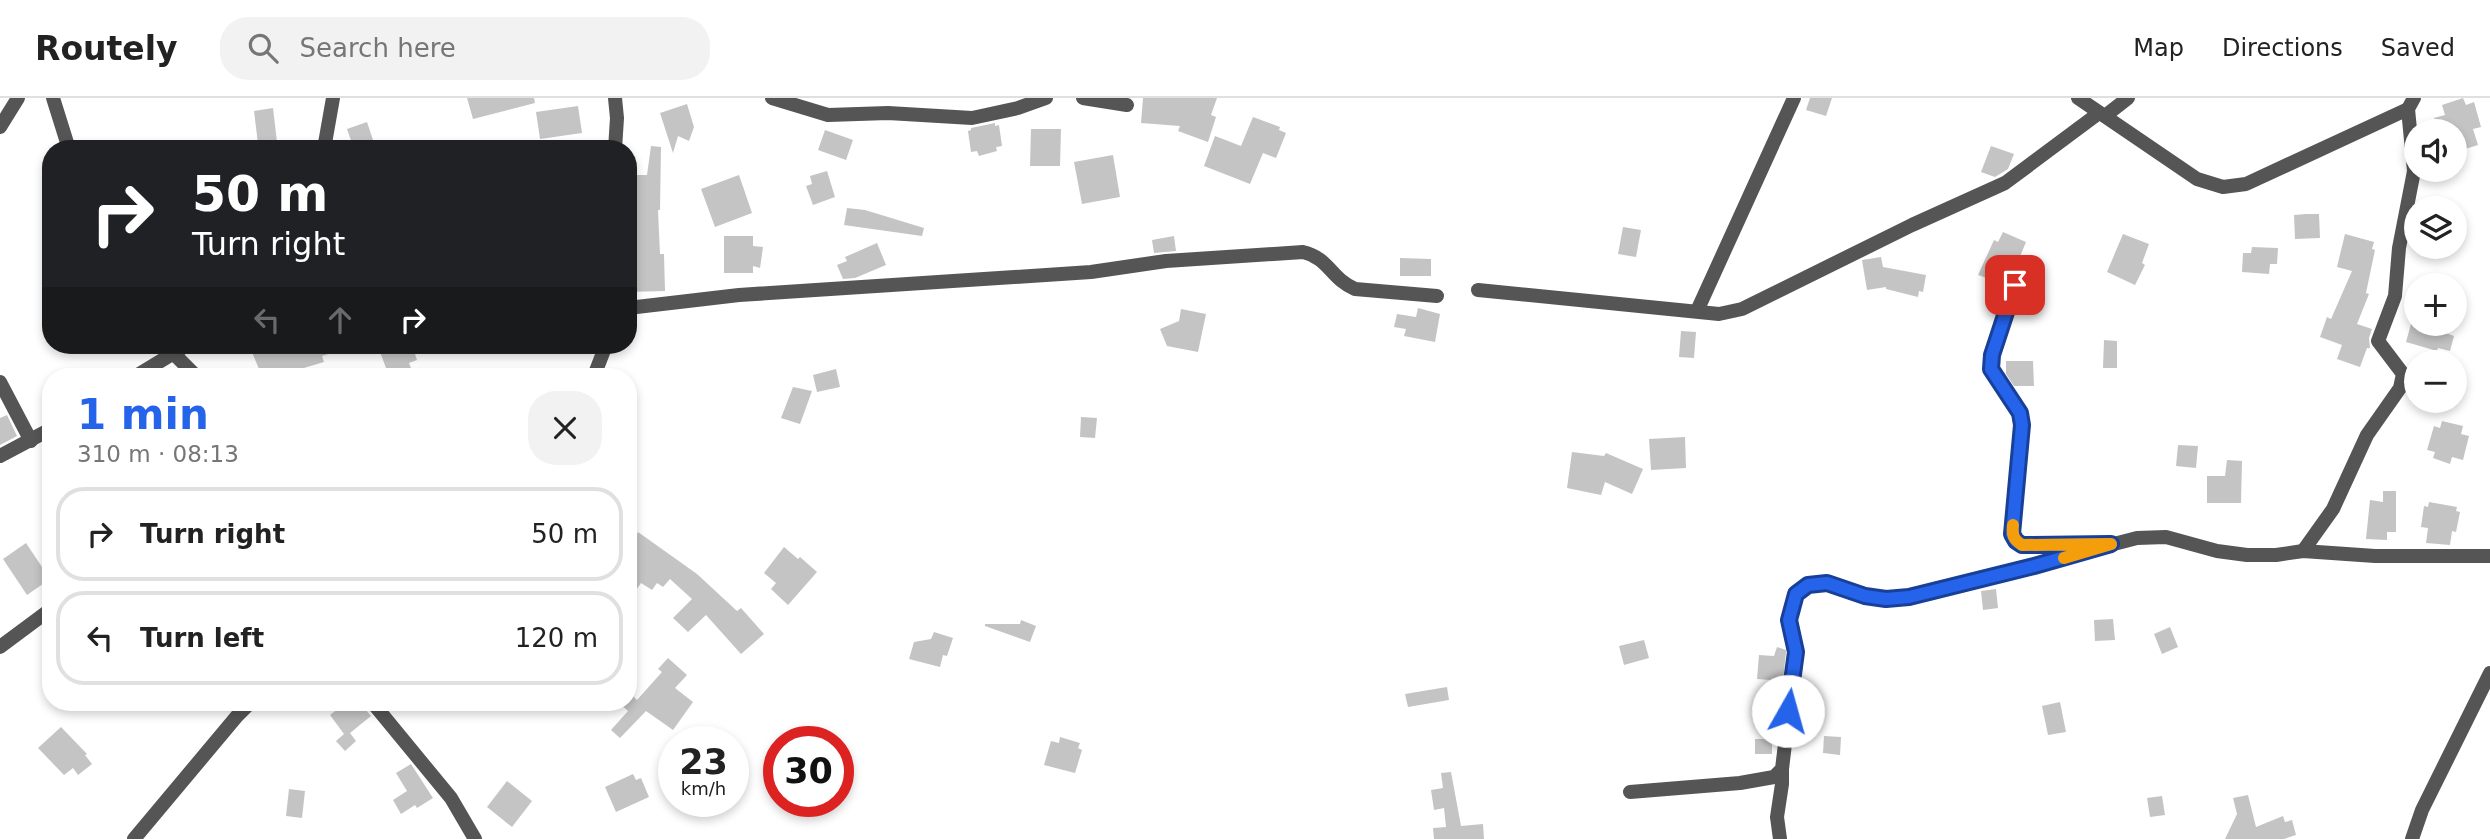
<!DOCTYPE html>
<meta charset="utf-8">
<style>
:root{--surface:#fff;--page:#f2f2f2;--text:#222;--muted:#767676;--line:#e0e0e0;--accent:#2563eb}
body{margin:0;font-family:"DejaVu Sans",sans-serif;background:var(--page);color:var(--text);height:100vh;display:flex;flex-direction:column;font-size:26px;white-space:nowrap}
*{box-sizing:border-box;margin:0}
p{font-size:23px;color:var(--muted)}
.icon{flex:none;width:38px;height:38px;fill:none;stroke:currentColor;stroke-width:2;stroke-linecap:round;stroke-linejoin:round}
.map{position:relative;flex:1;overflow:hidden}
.drawer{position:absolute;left:42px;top:270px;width:595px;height:343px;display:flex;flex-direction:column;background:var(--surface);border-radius:28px;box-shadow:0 4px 10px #0003}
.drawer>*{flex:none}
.banner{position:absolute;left:42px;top:42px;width:595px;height:214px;border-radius:28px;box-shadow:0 4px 10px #0003;background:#202124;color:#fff;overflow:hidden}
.buttons{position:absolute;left:2404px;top:21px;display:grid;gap:14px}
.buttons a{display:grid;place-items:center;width:63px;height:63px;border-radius:50%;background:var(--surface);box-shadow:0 4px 10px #0003;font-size:35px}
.speed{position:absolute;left:658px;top:628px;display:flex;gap:14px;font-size:35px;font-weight:700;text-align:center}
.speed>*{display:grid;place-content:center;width:91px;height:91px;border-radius:50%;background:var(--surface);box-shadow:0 4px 10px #0003;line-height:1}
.speed small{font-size:18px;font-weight:400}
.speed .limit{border:10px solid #d22;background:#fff;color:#111}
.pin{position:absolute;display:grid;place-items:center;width:60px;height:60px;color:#fff;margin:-30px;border-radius:14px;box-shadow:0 4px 10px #0006}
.me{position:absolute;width:77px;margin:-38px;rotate:7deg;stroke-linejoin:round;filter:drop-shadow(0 0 5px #0008)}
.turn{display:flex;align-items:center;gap:24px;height:147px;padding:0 35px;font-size:32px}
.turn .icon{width:91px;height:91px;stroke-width:2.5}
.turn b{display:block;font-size:49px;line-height:60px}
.lanes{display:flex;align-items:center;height:66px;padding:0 35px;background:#0003;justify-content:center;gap:35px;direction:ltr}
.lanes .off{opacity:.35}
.round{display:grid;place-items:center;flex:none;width:74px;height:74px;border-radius:28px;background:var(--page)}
.headline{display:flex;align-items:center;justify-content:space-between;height:119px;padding:0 35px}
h1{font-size:42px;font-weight:600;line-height:52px;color:var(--accent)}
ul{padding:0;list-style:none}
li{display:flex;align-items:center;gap:21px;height:94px;margin:0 14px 10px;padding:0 21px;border:4px solid var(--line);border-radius:28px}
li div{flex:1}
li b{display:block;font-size:26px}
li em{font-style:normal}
header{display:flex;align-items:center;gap:42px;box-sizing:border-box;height:98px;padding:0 35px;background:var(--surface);border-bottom:2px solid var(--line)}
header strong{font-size:33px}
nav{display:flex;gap:38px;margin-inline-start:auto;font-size:24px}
.search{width:490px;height:63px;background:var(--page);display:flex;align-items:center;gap:18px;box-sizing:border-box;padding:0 24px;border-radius:28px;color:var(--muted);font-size:26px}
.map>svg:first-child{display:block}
</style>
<header>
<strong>Routely</strong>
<div class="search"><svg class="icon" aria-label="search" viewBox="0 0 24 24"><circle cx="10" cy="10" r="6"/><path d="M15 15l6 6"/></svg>Search here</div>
<nav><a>Map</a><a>Directions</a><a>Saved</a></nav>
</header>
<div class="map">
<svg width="2490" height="741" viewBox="0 0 2490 741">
<rect width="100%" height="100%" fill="#fff"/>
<g fill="#c4c4c4">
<polygon points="467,0 534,0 535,5 473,21"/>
<polygon points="1143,0 1217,0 1211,17 1216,19 1208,44 1178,33 1180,28 1141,25"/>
<polygon points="1810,0 1832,0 1826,18 1806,12"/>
<polygon points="2463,0 2466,7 2474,4 2481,29 2473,31 2478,47 2455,54 2455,33 2438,33 2434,20 2445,17 2442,7"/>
<polygon points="687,6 694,29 689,43 678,38 673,55 660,15"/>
<polygon points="578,8 582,35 540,41 536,14"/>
<polygon points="273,10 277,44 258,46 254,13"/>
<polygon points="1253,19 1280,29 1279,32 1286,35 1276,60 1263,55 1250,86 1204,68 1215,38 1241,48"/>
<polygon points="367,24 376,51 354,51 347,31"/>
<polygon points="995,25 995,28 999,27 1002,48 996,49 997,53 979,58 977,53 971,54 968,33 971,32 971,30"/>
<polygon points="1031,31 1061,31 1060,68 1030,68"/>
<polygon points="825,32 853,42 846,62 818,52"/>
<polygon points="651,48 661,49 660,112 658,112 660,156 664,156 665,193 628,194 628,77 647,77"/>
<polygon points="1991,48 2014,56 2008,71 1995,79 1981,74"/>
<polygon points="1113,57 1120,99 1082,106 1074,64"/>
<polygon points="827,73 835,99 813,107 806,88 812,86 810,78"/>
<polygon points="739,77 752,115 715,129 701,91"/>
<polygon points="847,110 865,112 924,130 922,138 844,127"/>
<polygon points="2306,116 2319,116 2320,140 2295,141 2294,117"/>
<polygon points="1623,129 1641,132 1636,159 1618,156"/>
<polygon points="2003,134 2026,144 2012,178 2005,186 1978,177 1994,142 1998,144"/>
<polygon points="2123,136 2149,146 2142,165 2145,167 2135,187 2107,174"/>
<polygon points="2345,136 2374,144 2372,151 2375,152 2366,195 2369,196 2357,226 2372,231 2369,240 2370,250 2367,250 2360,269 2337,261 2342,247 2320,239 2327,219 2331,221 2352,173 2337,169"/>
<polygon points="724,138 753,138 753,148 763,149 760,170 753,168 753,175 724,175"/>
<polygon points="1174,138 1176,153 1154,155 1152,142"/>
<polygon points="877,145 886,167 855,180 843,181 837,167 847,163 845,159"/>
<polygon points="2252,149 2278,150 2277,166 2270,166 2269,176 2242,174 2243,155 2251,155"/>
<polygon points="1881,159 1883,169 1926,177 1923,194 1919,193 1918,199 1886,191 1886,189 1867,192 1862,162"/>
<polygon points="1400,160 1431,161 1431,178 1400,178"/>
<polygon points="1418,210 1440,216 1435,244 1404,238 1406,231 1394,229 1397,216 1416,219"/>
<polygon points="1181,211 1206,216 1198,254 1167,248 1160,231 1179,223"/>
<polygon points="2411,226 2446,226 2443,234 2454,238 2450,253 2438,250 2437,253 2406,244"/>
<polygon points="1681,233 1696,234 1694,260 1679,259"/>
<polygon points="2104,242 2117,243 2117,270 2103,270"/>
<polygon points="249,247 348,247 348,250 322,258 324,264 287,275 262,278"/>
<polygon points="390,247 412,247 417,262 409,265 414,278 389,278 379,251"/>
<polygon points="2006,263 2033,263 2034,288 2014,288 2006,276"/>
<polygon points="836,271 840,289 817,294 813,277"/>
<polygon points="793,289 812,293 800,326 781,320"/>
<polygon points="7,317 17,338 0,347 0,320"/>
<polygon points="1081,319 1097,320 1095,340 1080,339"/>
<polygon points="2442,323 2463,328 2461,336 2469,338 2463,362 2452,359 2450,366 2433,360 2435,354 2427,352 2434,328 2440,330"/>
<polygon points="1685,339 1686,370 1651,372 1649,341"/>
<polygon points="2178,347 2198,348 2196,370 2176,368"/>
<polygon points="1572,354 1604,358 1606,355 1643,371 1632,396 1605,384 1601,397 1567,390"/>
<polygon points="2227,362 2242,363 2241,405 2207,405 2207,378 2225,378"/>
<polygon points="2383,393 2396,393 2396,434 2387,434 2387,442 2366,441 2370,402 2383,404"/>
<polygon points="2429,404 2457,409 2456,413 2460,414 2456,434 2452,433 2450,447 2426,445 2428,430 2421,429 2424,408 2428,409"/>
<polygon points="638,434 697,476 737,513 741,510 764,536 741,556 706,517 688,534 673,520 692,501 670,481 663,489 657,485 652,492 641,485 628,504 628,435 635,440"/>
<polygon points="26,445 50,481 27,497 3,461"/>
<polygon points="784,449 798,461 800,459 817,474 788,507 771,491 776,485 764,475"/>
<polygon points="1996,491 1998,510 1983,512 1981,493"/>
<polygon points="2113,521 2115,542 2095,543 2094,522"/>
<polygon points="1021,522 1036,528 1030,544 985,528 985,526 1020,526"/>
<polygon points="2170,529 2178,549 2162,556 2154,536"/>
<polygon points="934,534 953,540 947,558 943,557 940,569 909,561 914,544 931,541"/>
<polygon points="1644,542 1649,560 1624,567 1619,548"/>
<polygon points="1777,549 1786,552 1786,554 1783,583 1757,581 1759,557 1774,558"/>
<polygon points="668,560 687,577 675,590 693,604 673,632 646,613 620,640 611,632 628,613 618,604 628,604 628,593 637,602 662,574 658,571"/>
<polygon points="1447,589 1449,602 1408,609 1405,596"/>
<polygon points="333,604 359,604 371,618 350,635 356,643 345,653 336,643 344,636 330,617 339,610"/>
<polygon points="2060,604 2066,634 2048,637 2042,608"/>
<polygon points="61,629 87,656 85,657 92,666 78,677 73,670 64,677 38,650"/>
<polygon points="1824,638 1841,639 1840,657 1823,655"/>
<polygon points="1060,639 1080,645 1078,650 1082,652 1075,675 1044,667 1051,643 1059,645"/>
<rect x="1755" y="641" width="17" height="15"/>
<polygon points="411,666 433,700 417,710 415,707 401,716 393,702 407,693 396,675"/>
<polygon points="1451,674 1461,728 1483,726 1484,741 1434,741 1433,730 1446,729 1444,710 1434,712 1431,692 1443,690 1441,675"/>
<polygon points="633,676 636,682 641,680 649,699 616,714 605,689"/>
<polygon points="507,683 532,703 512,729 487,709"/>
<polygon points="289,691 305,693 302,720 286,718"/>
<polygon points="2248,697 2256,729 2283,718 2285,724 2292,722 2296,737 2284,741 2225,741 2237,716 2233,700"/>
<polygon points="2162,698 2165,717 2150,719 2147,700"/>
</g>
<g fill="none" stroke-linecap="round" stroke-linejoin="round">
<g stroke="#555" stroke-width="14">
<polyline points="53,0 69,51"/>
<polyline points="615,0 617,20 615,51"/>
<polyline points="772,0 828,17 888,15 972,20 1018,10 1046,0"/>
<polyline points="1083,0 1127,7"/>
<polyline points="2078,0 2197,81 2223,89 2246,86 2408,11"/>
<polyline points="2105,18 2128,0"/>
<polyline points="0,29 18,0"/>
<polyline points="324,51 333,0"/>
<polyline points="2015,187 1992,257 1991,271 2020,315 2022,327 2012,436 2016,443 2022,447 2092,446"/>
<polyline points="1478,192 1719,216 1742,211 1912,127 2005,85 2099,15"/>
<path d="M628,210l111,-13 352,-23 75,-11 137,-9c26,6 28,27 52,37l82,7"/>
<polyline points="1697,213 1794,0"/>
<polyline points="165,247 196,278"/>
<polyline points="136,278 187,247"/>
<polyline points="594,278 606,247"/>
<polyline points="0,284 31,343"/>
<polyline points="0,358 51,331"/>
<polyline points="2303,453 2333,411 2367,337 2400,290 2403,276 2378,243 2395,198 2399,150 2414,73 2408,11 2414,0"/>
<polyline points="0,549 51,511"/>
<polyline points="372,604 451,700 475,741"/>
<polyline points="1630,694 1740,685 1774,679 1782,671 1796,554 1789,522 1796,496 1802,490 1814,485 1827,485 1865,498 1886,501 1909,499 2137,440 2166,439 2217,453 2247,457 2276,457 2303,453 2375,458 2490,458"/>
<polyline points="134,741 237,618 251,604"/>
<polyline points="1780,741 1777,719 1782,686 1782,671"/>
<polyline points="2412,741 2422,712 2490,575"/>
</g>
</g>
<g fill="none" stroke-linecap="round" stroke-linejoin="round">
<defs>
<polyline id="route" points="1788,613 1796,554 1789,522 1796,496 1808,487 1827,485 1865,498 1886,501 1909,499 2034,468 2111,446 2022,447 2016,443 2012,436 2022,327 2020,315 1991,271 1992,257 2015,187"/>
</defs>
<use href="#route" stroke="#184099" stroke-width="18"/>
<use href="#route" stroke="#2563eb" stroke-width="12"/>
<path stroke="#f59e0b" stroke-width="12" d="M2013,427c-1,10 0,14 9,20l89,-1 -47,14"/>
</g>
</svg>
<div class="buttons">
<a><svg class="icon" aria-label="sound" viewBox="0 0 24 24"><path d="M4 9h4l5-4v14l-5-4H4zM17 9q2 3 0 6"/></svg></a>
<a><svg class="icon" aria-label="layers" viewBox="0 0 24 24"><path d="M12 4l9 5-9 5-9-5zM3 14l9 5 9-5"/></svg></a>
<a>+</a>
<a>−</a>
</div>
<div class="speed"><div>23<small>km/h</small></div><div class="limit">30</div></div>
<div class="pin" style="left:2015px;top:187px;background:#d93025"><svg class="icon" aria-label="arrive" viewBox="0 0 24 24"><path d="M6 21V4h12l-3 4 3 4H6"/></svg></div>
<svg class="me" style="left:1788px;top:613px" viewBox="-20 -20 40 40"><circle r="19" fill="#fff"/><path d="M0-13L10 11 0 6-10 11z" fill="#2563eb"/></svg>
<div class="banner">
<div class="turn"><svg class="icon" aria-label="right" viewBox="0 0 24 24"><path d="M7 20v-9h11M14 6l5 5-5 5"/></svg><div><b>50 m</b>Turn right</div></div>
<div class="lanes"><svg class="icon off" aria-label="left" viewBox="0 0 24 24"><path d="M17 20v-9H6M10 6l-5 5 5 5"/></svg><svg class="icon off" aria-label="ahead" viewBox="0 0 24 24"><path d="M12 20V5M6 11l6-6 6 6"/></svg><svg class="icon" aria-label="right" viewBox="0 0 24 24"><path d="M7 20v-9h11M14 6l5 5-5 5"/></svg></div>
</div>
<section class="drawer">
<div class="headline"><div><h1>1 min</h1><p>310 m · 08:13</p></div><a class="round"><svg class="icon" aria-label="close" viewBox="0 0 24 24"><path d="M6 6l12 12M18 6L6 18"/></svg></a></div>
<ul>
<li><svg class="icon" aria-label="right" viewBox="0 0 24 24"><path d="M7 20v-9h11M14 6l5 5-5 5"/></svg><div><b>Turn right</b></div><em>50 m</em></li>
<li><svg class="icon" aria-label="left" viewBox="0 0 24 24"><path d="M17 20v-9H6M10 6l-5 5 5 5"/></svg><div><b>Turn left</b></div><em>120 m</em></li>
</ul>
</section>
</div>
